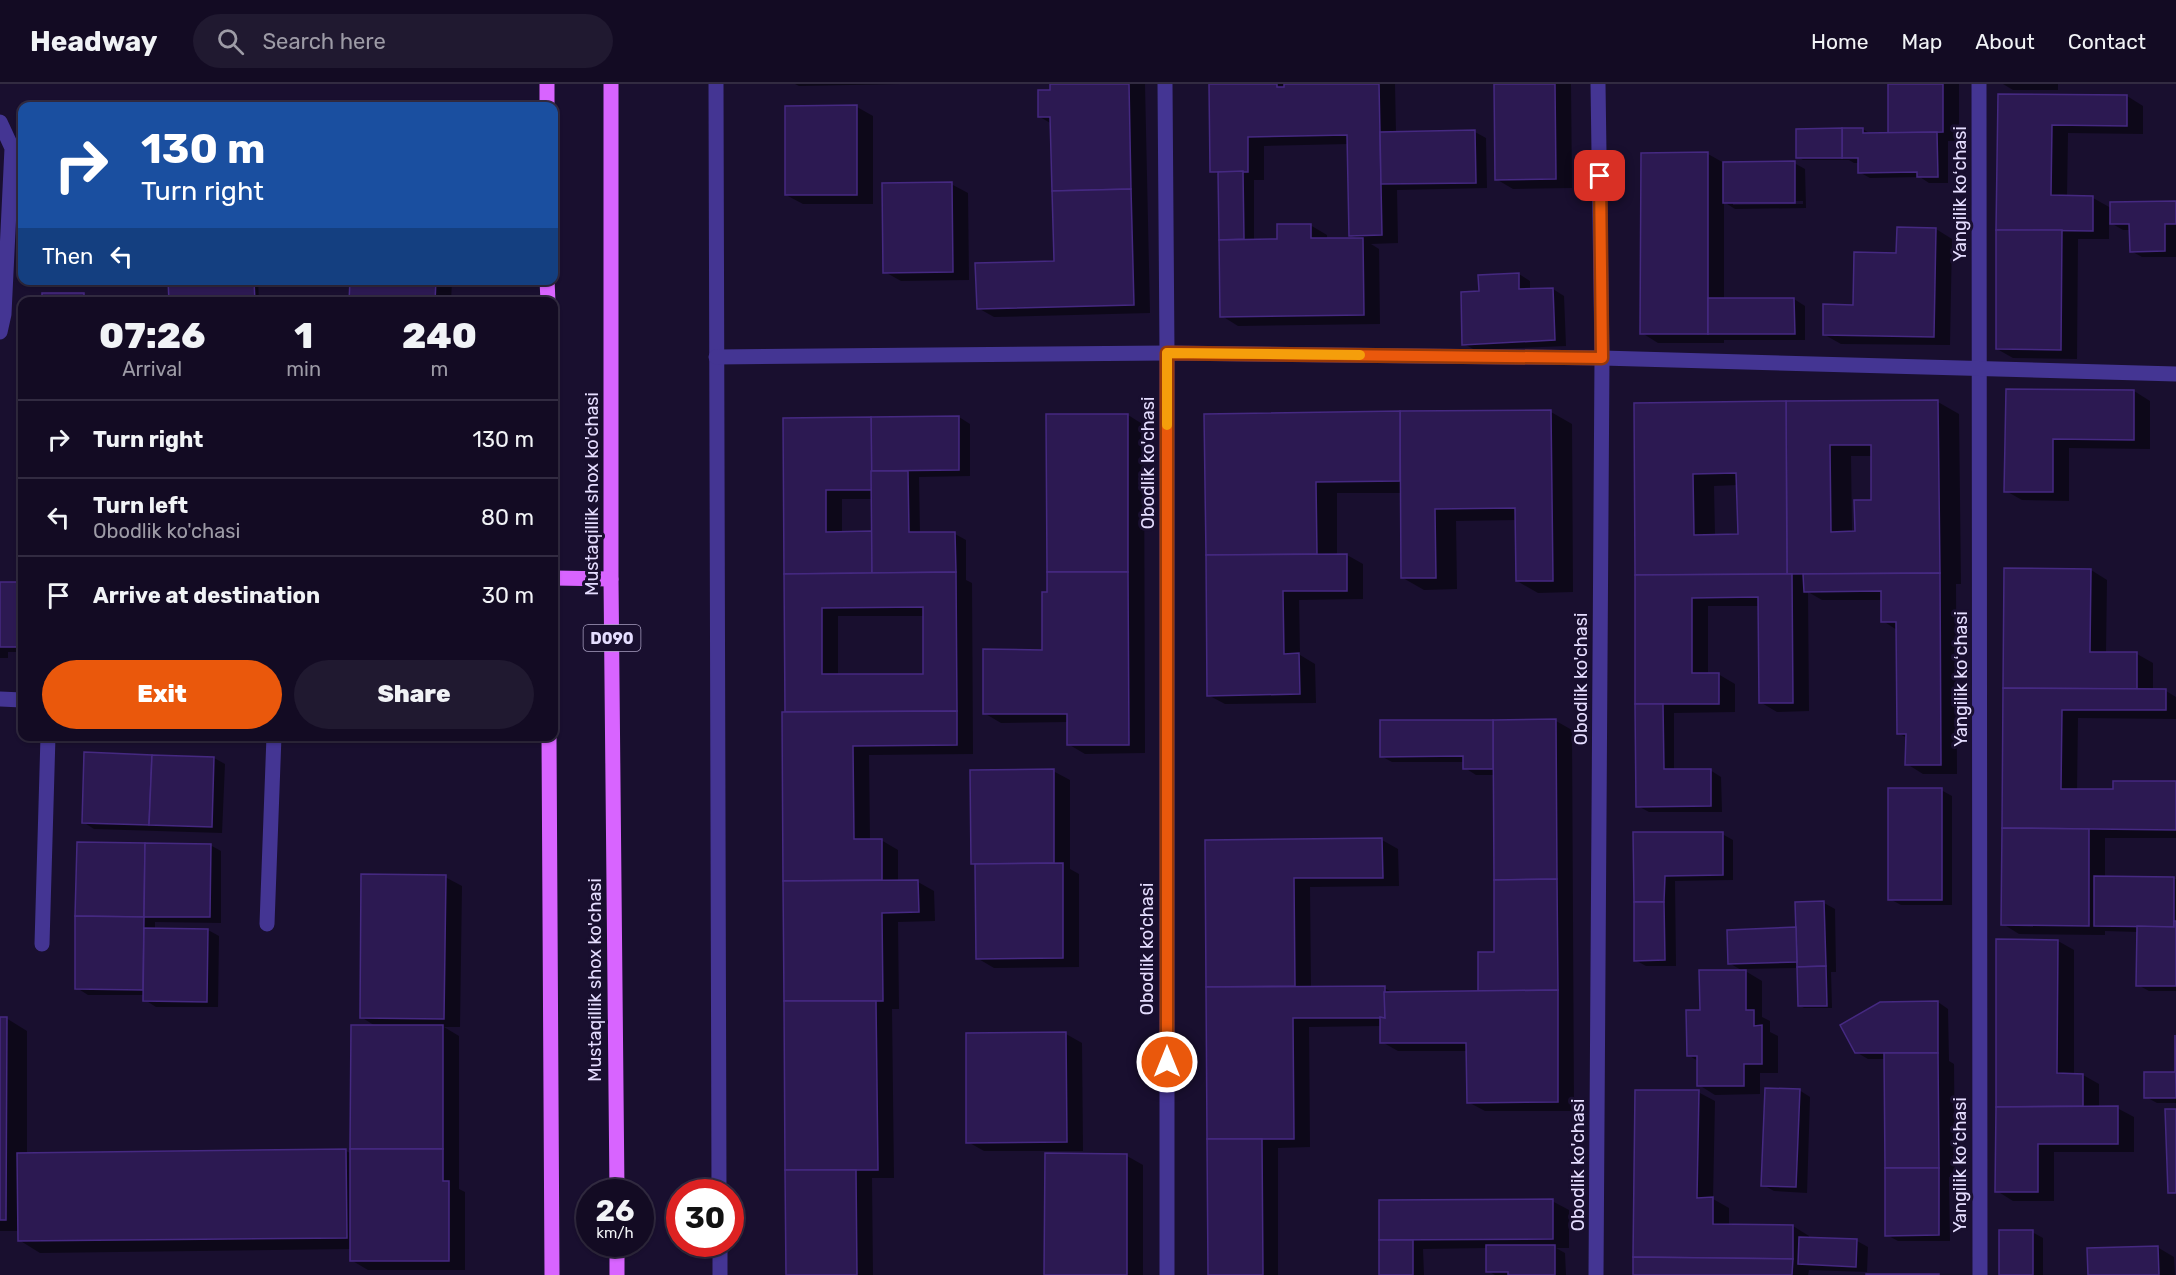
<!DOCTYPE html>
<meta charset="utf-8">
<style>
:root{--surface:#130b23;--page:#201930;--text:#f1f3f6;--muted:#9d9ba6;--line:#322b41;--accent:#ea580c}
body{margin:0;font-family:Rubik,sans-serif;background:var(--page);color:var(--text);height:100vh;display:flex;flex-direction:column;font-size:22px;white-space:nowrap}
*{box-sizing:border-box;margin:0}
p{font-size:20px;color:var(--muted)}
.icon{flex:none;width:33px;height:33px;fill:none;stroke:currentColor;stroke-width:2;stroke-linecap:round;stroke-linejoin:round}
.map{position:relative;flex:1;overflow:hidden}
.panel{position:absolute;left:18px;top:213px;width:540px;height:444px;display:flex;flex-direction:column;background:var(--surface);border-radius:12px;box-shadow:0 2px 4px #0004,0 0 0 2px var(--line)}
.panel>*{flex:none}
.banner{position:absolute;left:18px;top:18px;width:540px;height:183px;border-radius:12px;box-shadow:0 2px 4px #0004,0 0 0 2px var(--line);background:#1a4fa0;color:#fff;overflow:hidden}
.speed{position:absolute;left:576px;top:1095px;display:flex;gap:12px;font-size:30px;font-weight:700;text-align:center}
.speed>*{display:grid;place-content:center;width:78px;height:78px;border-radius:50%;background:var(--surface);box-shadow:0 2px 4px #0004,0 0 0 2px var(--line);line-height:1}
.speed small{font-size:15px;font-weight:400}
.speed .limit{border:9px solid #d22;background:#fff;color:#111}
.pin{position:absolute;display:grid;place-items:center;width:51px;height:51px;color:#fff;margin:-26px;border-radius:12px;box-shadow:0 3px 9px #0006}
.me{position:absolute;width:66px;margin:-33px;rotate:0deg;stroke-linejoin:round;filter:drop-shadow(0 0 4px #0008)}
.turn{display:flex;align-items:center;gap:21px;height:126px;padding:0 24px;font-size:27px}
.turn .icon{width:78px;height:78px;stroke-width:2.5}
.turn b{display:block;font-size:42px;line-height:51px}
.then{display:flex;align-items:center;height:57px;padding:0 24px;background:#0003;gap:12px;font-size:22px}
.eta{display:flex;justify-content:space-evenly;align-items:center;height:102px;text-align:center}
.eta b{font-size:36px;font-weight:800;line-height:42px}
.primary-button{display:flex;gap:12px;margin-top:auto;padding:12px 24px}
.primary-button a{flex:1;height:69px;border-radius:36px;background:var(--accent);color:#fff;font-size:24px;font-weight:800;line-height:69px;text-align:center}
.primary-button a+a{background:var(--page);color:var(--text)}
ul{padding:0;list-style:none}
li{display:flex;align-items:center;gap:18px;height:78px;padding:0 24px;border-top:2px solid var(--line)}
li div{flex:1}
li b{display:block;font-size:22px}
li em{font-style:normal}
header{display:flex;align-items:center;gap:36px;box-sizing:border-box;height:84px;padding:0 30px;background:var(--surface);border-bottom:2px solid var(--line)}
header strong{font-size:28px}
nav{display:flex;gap:33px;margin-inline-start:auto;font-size:21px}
.search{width:420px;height:54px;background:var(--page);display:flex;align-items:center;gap:15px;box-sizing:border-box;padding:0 21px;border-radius:33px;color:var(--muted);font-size:22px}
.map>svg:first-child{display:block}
</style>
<header>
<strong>Headway</strong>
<div class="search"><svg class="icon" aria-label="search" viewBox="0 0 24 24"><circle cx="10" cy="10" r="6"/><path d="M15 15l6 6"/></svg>Search here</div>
<nav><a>Home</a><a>Map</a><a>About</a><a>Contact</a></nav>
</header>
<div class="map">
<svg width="2176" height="1191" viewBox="0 0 2176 1191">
<rect width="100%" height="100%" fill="#190f2f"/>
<g fill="#0007" fill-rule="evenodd">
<polygon points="795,0 900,0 799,2"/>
<polygon points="1051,0 1145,0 1150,229 994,233 978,224 1055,178 1052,40 1040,33 1051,7"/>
<path d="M1211,0h184l1,49 79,-1 11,6 1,50 -90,2 1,53 -27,1 8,5 1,75 -142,2 -16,-10 -2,-141 -8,-4zM1349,60l1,91 8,4 -31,1v-5l-17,-10 -32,15 -24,1v-61h10v-34z"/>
<polygon points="1495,0 1571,0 1572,104 1513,105 1496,95"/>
<polygon points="1889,0 1959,0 1959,57 1948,57 1948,99 1929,99 1920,93 1870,94 1859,88 1859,79 1854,79 1849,76 1803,76 1798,73 1863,45 1872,51 1890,50"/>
<polygon points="2003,0 2058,0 2058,6 2013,6"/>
<polygon points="1999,11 2127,12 2143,22 2143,50 2068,49 2067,113 2093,114 2111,124 2176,119 2176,173 2142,173 2131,167 2131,146 2123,146 2109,138 2109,155 2078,155 2077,275 2013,274 1997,265"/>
<polygon points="857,23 873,32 873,120 803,120 786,111"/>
<path d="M1708,70l16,9h70l11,6 1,39 -71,1 -11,-7v97h70l11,7v34h-81v3h-66l-16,-10zM1803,117v3l-70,1v-3z"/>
<polygon points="951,100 968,109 969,196 901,197 885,188"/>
<polygon points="1936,145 1952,155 1950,261 1841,260 1825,251 1854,223 1898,170"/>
<polygon points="1519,190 1530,197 1530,206 1553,205 1564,212 1566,262 1475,266 1464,260 1480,209"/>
<polygon points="169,196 258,196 259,218 170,218"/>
<polygon points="351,196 452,196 451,218 351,217"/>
<polygon points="83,210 89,213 89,218 43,218"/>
<polygon points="2007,306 2134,307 2150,317 2150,365 2069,364 2069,417 2022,416 2006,407"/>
<path d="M1938,318l21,12 2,170h-5l1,190h-34l-16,-10v-26l-9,-5 -1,-103 -14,-9v-21h-61l-14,-8 1,119 -32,1 -17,-10v-96h-52v68h10l17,10v28l-61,1v58l36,-1 11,7 1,35h-73l-11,-6 -3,-402zM1851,372h21l1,45 -17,32h-4zM1738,401l1,50 -24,1 -1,-50z"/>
<polygon points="1551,328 1572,340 1573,508 1538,509 1517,497 1517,436 1456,437 1457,505 1424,506 1403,494 1402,409 1337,409 1337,471 1347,471 1363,480 1363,515 1299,516 1300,571 1315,580 1316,619 1225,620 1208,611 1206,331"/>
<polygon points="1128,331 1144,341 1145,669 1085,670 1068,660 1068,638 1001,639 984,629 1044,567 1048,509"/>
<path d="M959,333l11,7v52l-51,1 1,57h35l11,6v40l6,3 1,171 -104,1 1,85h11l17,10v32h20l16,9 1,30 -37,1 1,87h-7l2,169h-22l1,97h-86l-4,-561h4l-3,-295zM842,415h31v34h-31zM838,532h86l1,59 -87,1z"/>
<polygon points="2006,486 2091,486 2107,496 2106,570 2137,570 2153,579 2153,606 2166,607 2176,613 2176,635 2078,634 2077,706 2115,707 2176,698 2176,754 2105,754 2105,794 2176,795 2176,907 2149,907 2138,901 2138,848 2105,847 2105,851 2019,850 2003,840"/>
<polygon points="0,499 18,500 22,502 22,568 8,568 8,574 0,574"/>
<polygon points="1556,637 1572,646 1574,1027 1485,1027 1468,1018 1468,967 1398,967 1382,958 1382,942 1309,943 1310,1063 1278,1064 1278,1191 1209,1191 1207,757 1382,756 1398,765 1399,802 1310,803 1311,904 1384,904 1394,909 1479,908 1496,869 1495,691 1476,691 1465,684 1465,678 1392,678 1381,672 1382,638"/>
<polygon points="85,670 214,674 225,680 222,749 94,745 83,738"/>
<polygon points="1053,687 1070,696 1070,785 1079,790 1079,883 994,884 977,874 976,781 972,779"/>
<polygon points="1941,706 1952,712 1952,821 1901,821 1890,815"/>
<polygon points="1635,750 1722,750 1733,756 1733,796 1675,797 1676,882 1646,882 1635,876"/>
<polygon points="210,761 221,767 221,839 155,838 155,846 208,846 219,852 218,923 156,923 145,916 145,911 88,911 77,904"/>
<polygon points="445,793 462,802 460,943 444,943 459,952 459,1105 465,1108 465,1186 368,1186 351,1176 352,1165 40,1169 19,1156 19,1147 0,1147 0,934 6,934 27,947 27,1070 346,1067 352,1070 377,943 361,933"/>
<polygon points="1824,819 1835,825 1836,888 1831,888 1832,924 1804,924 1799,921 1798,884 1742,885 1762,897 1762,933 1770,937 1770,948 1778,952 1778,989 1760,989 1760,1010 1715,1011 1699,1001 1698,977 1688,971 1701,928 1743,887 1729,879 1797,845"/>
<polygon points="1998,857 2058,857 2074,866 2074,991 2083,991 2099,1000 2099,1024 2117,1024 2134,1033 2134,1068 2054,1068 2054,1117 2013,1117 1997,1107"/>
<polygon points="1938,918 1948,925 1949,977 1954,980 1955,1092 1949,1093 1950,1157 1898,1157 1887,1151 1886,975 1868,975 1856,968"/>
<polygon points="1066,950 1082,959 1083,1067 984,1067 968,1058 967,951"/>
<polygon points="2146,989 2176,990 2176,1019 2157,1019 2146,1013"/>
<polygon points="1799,1006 1810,1013 1807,1109 1774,1107 1763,1101"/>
<polygon points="1698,1008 1715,1017 1713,1115 1729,1124 1729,1141 1793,1142 1809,1152 1809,1155 1857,1157 1868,1163 1867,1188 1809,1186 1808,1191 1634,1191"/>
<polygon points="1127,1072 1143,1081 1143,1191 1046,1191"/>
<polygon points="1552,1117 1569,1126 1569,1164 1556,1164 1565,1169 1566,1191 1495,1191 1488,1187 1487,1164 1423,1165 1424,1191 1380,1191 1380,1118"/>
<polygon points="2032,1148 2043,1154 2043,1191 2000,1191"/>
<polygon points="2157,1163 2174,1173 2175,1191 2089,1191"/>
</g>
<g fill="#2c1952" stroke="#452981" stroke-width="1.5" fill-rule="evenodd">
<polygon points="1050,0 1129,0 1131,105 1052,107 1050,33 1038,33 1038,6 1050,6"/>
<polygon points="1209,0 1277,0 1277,3 1284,3 1284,0 1379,0 1382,151 1349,152 1347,51 1248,53 1248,88 1210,88"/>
<polygon points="1494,0 1555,0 1556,95 1495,96"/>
<polygon points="1888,0 1943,0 1943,48 1888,49"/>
<polygon points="1998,10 2127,11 2127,42 2052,41 2051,111 2093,112 2093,147 1996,146"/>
<polygon points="857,21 857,111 785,111 785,22"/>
<polygon points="1842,44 1863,44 1863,49 1937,48 1938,93 1917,93 1917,88 1858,89 1858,74 1842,74"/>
<polygon points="1842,44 1842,74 1796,74 1796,45"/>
<polygon points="1475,46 1476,99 1381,100 1380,48"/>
<polygon points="1708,68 1708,250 1640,250 1641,69"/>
<polygon points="1795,77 1795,119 1723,119 1723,78"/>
<polygon points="1243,87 1244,155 1219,156 1218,88"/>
<polygon points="952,98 953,188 883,189 882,99"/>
<polygon points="1131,105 1134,221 977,225 975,179 1054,177 1052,107"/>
<polygon points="2176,117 2176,140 2165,140 2165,167 2130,168 2129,140 2110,140 2110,118"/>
<polygon points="1277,140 1311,140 1311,154 1363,154 1364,231 1220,233 1219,156 1277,155"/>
<polygon points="1897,143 1936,144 1934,253 1823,251 1823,220 1853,221 1854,168 1896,169"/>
<polygon points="1996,146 2062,146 2061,266 1996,265"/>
<polygon points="1519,189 1519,205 1553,204 1555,256 1462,261 1461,208 1479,207 1478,191"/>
<polygon points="168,196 254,196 255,218 169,218"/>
<polygon points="350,196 436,196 435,218 349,218"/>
<rect x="42" y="209" width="42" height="9"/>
<polygon points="1708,214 1794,214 1795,250 1708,250"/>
<polygon points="2006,305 2134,306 2134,356 2053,355 2053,408 2004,408"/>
<path d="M1938,316l2,173 -153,1 -1,-173zM1830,361h41v55h-17l1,31 -24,1z"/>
<path d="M1786,317l1,173 -152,1 -1,-172zM1736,389l2,61 -44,1 -1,-61z"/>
<polygon points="1551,326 1553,497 1516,497 1515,424 1435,425 1436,494 1401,494 1400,327"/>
<polygon points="1400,327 1400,397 1316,398 1317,470 1206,471 1204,330"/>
<polygon points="1046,330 1128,330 1128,488 1047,488"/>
<polygon points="959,332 959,386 871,387 871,333"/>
<polygon points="871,333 872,406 826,406 826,448 872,447 872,489 784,490 783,334"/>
<polygon points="871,387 908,387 909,448 955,448 956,488 872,489"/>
<polygon points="1347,470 1347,507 1283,507 1284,570 1299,569 1300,610 1207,612 1206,471"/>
<polygon points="2004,484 2091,485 2090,568 2137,568 2137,605 2003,604"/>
<path d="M956,488l1,139 -172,1 -1,-138zM923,523v67h-101v-66z"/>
<polygon points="1047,488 1128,488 1129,661 1067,661 1067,630 983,630 983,565 1042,566 1042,508 1047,508"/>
<polygon points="1940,489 1941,681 1905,681 1906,650 1897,650 1896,538 1881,538 1881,507 1804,508 1803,490"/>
<polygon points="1792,490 1793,619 1759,619 1758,513 1692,514 1692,589 1719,589 1719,620 1635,620 1635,491"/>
<polygon points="0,498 19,498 17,563 0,563"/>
<polygon points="2003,604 2166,605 2166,626 2062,626 2061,705 2113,705 2113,697 2176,697 2176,746 2002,744"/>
<polygon points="1635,620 1663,620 1664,685 1711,685 1711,722 1636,723"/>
<polygon points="957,627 957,661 853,662 854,755 882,755 882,796 783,797 782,628"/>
<polygon points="1556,635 1557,795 1494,796 1493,636"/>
<polygon points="1380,636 1493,636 1493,685 1463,685 1463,672 1380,673"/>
<polygon points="84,668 152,671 149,741 82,739"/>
<polygon points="152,671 214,673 212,743 149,741"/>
<polygon points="1054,685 1054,779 971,780 970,686"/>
<rect x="1888" y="704" width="54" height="112"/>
<polygon points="2002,744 2089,745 2089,842 2001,841"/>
<polygon points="1633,748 1723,748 1723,791 1665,792 1664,818 1634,818"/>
<polygon points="1382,754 1383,794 1294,794 1295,902 1206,903 1205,756"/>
<polygon points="77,758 145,759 144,833 75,832"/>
<polygon points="145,759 211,760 210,833 144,833"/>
<polygon points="1063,779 1063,874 976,875 975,780"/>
<polygon points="361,790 446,791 444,935 360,934"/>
<polygon points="2094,792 2174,793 2174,843 2094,842"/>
<polygon points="1557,795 1558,906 1478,907 1478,868 1494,868 1494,796"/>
<polygon points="918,796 919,828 882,829 883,917 784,917 783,797"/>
<polygon points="1824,817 1826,882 1797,883 1795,818"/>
<polygon points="1634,818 1664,818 1665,876 1634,877"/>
<polygon points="75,832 144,833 143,906 75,905"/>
<polygon points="2174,837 2176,837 2176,902 2136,902 2137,842 2174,843"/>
<polygon points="1796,843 1797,878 1728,880 1727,846"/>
<polygon points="144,844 208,845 207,918 143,917"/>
<polygon points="1996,855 2058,856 2057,989 2083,990 2083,1022 1996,1023"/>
<polygon points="1826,882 1827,922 1798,922 1797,883"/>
<polygon points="1699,886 1746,886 1746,926 1754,926 1754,942 1762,941 1762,980 1744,980 1744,1002 1697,1002 1697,972 1687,972 1686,926 1700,926"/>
<polygon points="1385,902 1385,934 1293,934 1294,1055 1207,1055 1206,903"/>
<polygon points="1558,906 1558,1018 1467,1019 1466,959 1380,959 1380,933 1385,934 1384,908"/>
<polygon points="784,917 876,917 878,1086 785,1086"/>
<polygon points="1938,917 1938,969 1855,969 1840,941 1880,918"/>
<polygon points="0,933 7,933 6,1136 0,1136"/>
<polygon points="351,941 443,941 443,1065 350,1065"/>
<polygon points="1066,948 1067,1058 966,1059 966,949"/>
<polygon points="2175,951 2176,1014 2144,1014 2144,988 2175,988"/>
<polygon points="1884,969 1938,969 1939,1084 1885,1084"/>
<polygon points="1765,1004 1800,1005 1796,1103 1761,1102"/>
<polygon points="1635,1006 1699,1006 1697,1114 1713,1113 1713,1140 1793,1141 1793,1175 1633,1173"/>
<polygon points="2118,1022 2118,1060 2038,1060 2038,1108 1995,1108 1996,1023"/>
<polygon points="2165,1025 2176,1025 2176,1109 2168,1109"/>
<polygon points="1207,1055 1262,1055 1263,1191 1208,1191"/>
<polygon points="346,1065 347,1154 18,1157 17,1069"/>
<polygon points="350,1065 443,1065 443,1097 449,1097 449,1177 350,1177"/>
<polygon points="1045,1069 1127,1070 1127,1191 1044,1191"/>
<polygon points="1885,1084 1939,1084 1939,1151 1885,1152"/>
<polygon points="785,1086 856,1086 857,1191 786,1191"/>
<polygon points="1553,1115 1553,1155 1379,1156 1379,1116"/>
<rect x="1999" y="1146" width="34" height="45"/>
<polygon points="1799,1153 1857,1155 1856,1183 1798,1180"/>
<rect x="1379" y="1156" width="34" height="35"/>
<polygon points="1486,1161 1555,1161 1555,1191 1508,1191 1508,1188 1486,1188"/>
<polygon points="2158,1162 2159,1191 2088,1191 2087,1164"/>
<polygon points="1633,1173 1793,1175 1792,1191 1633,1191"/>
<rect x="1866" y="1190" width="73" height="1"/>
</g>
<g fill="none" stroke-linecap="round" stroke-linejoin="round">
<g stroke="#443593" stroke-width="15">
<polyline points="0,38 12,64 4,230 0,248"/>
<polyline points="0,615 22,616"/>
<polyline points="267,840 274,652"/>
<polyline points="42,860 48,652"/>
</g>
<g stroke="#443593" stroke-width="15">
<polyline points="716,0 719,1108"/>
<polyline points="1165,0 1167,269 1167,1191"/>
<polyline points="1979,0 1980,1191"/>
<polyline points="716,273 1167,269 1602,274 2176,290"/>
<polyline points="720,1160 720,1191"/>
<polyline points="1596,1191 1602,274 1598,0"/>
</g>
<g stroke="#d864ff" stroke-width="15">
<polyline points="547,0 547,22"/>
<polyline points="611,0 611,495 617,1108"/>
<polyline points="547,196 548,218"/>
<polyline points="554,494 611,495"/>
<polyline points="549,652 552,1191"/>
<polyline points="617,1160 617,1191"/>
</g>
</g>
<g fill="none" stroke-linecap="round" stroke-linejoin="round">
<defs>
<polyline id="route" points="1167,978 1167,269 1602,274 1600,92"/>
</defs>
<use href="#route" stroke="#983908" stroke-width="15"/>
<use href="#route" stroke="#ea580c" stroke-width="10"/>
<polyline stroke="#f59e0b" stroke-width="10" points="1167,341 1167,269 1360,271"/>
</g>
<g text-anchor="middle" stroke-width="6" stroke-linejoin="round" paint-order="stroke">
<rect fill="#190f2f" stroke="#a89fc1" stroke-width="1.5" x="583.5" y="541" width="57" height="26" rx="4.5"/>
<g font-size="16" font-weight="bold" fill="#e5ddff">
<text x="612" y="560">D090</text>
</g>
<g font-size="18" fill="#e5ddff" stroke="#190f2f">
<text transform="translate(1960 110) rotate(-90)" y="6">Yangilik koʻchasi</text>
<text transform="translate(1148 379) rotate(-90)" y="6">Obodlik ko'chasi</text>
<text transform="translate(592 410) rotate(-90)" y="6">Mustaqillik shox ko'chasi</text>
<text transform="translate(1581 595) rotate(-90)" y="6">Obodlik ko'chasi</text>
<text transform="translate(1961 595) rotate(-90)" y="6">Yangilik koʻchasi</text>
<text transform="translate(1147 865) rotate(-90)" y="6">Obodlik ko'chasi</text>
<text transform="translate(595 896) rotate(-90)" y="6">Mustaqillik shox ko'chasi</text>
<text transform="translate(1578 1081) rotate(-90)" y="6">Obodlik ko'chasi</text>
<text transform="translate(1960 1081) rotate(-90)" y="6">Yangilik koʻchasi</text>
</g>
</g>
</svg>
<div class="speed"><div>26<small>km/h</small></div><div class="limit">30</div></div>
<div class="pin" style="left:1600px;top:92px;background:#d93025"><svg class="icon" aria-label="arrive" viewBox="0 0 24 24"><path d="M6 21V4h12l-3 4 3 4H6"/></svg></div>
<svg class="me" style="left:1167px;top:978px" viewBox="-20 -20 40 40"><circle r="17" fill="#ea580c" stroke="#fff" stroke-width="3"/><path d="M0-11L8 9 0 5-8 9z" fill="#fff"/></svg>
<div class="banner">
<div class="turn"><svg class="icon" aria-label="right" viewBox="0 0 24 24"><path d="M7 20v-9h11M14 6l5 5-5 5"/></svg><div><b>130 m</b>Turn right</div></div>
<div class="then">Then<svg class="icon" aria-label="left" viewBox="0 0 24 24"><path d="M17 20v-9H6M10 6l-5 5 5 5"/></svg></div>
</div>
<section class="panel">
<div class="eta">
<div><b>07:26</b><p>Arrival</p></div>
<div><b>1</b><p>min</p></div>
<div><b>240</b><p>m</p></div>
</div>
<ul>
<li><svg class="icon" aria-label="right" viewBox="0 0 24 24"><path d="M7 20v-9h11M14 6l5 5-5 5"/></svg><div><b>Turn right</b></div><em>130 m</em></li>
<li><svg class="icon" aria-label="left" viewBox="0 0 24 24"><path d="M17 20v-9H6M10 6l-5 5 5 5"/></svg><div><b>Turn left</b><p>Obodlik ko'chasi</p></div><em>80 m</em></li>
<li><svg class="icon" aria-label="arrive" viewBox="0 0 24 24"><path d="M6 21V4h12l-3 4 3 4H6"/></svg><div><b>Arrive at destination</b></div><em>30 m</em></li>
</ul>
<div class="primary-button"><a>Exit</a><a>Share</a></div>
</section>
</div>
